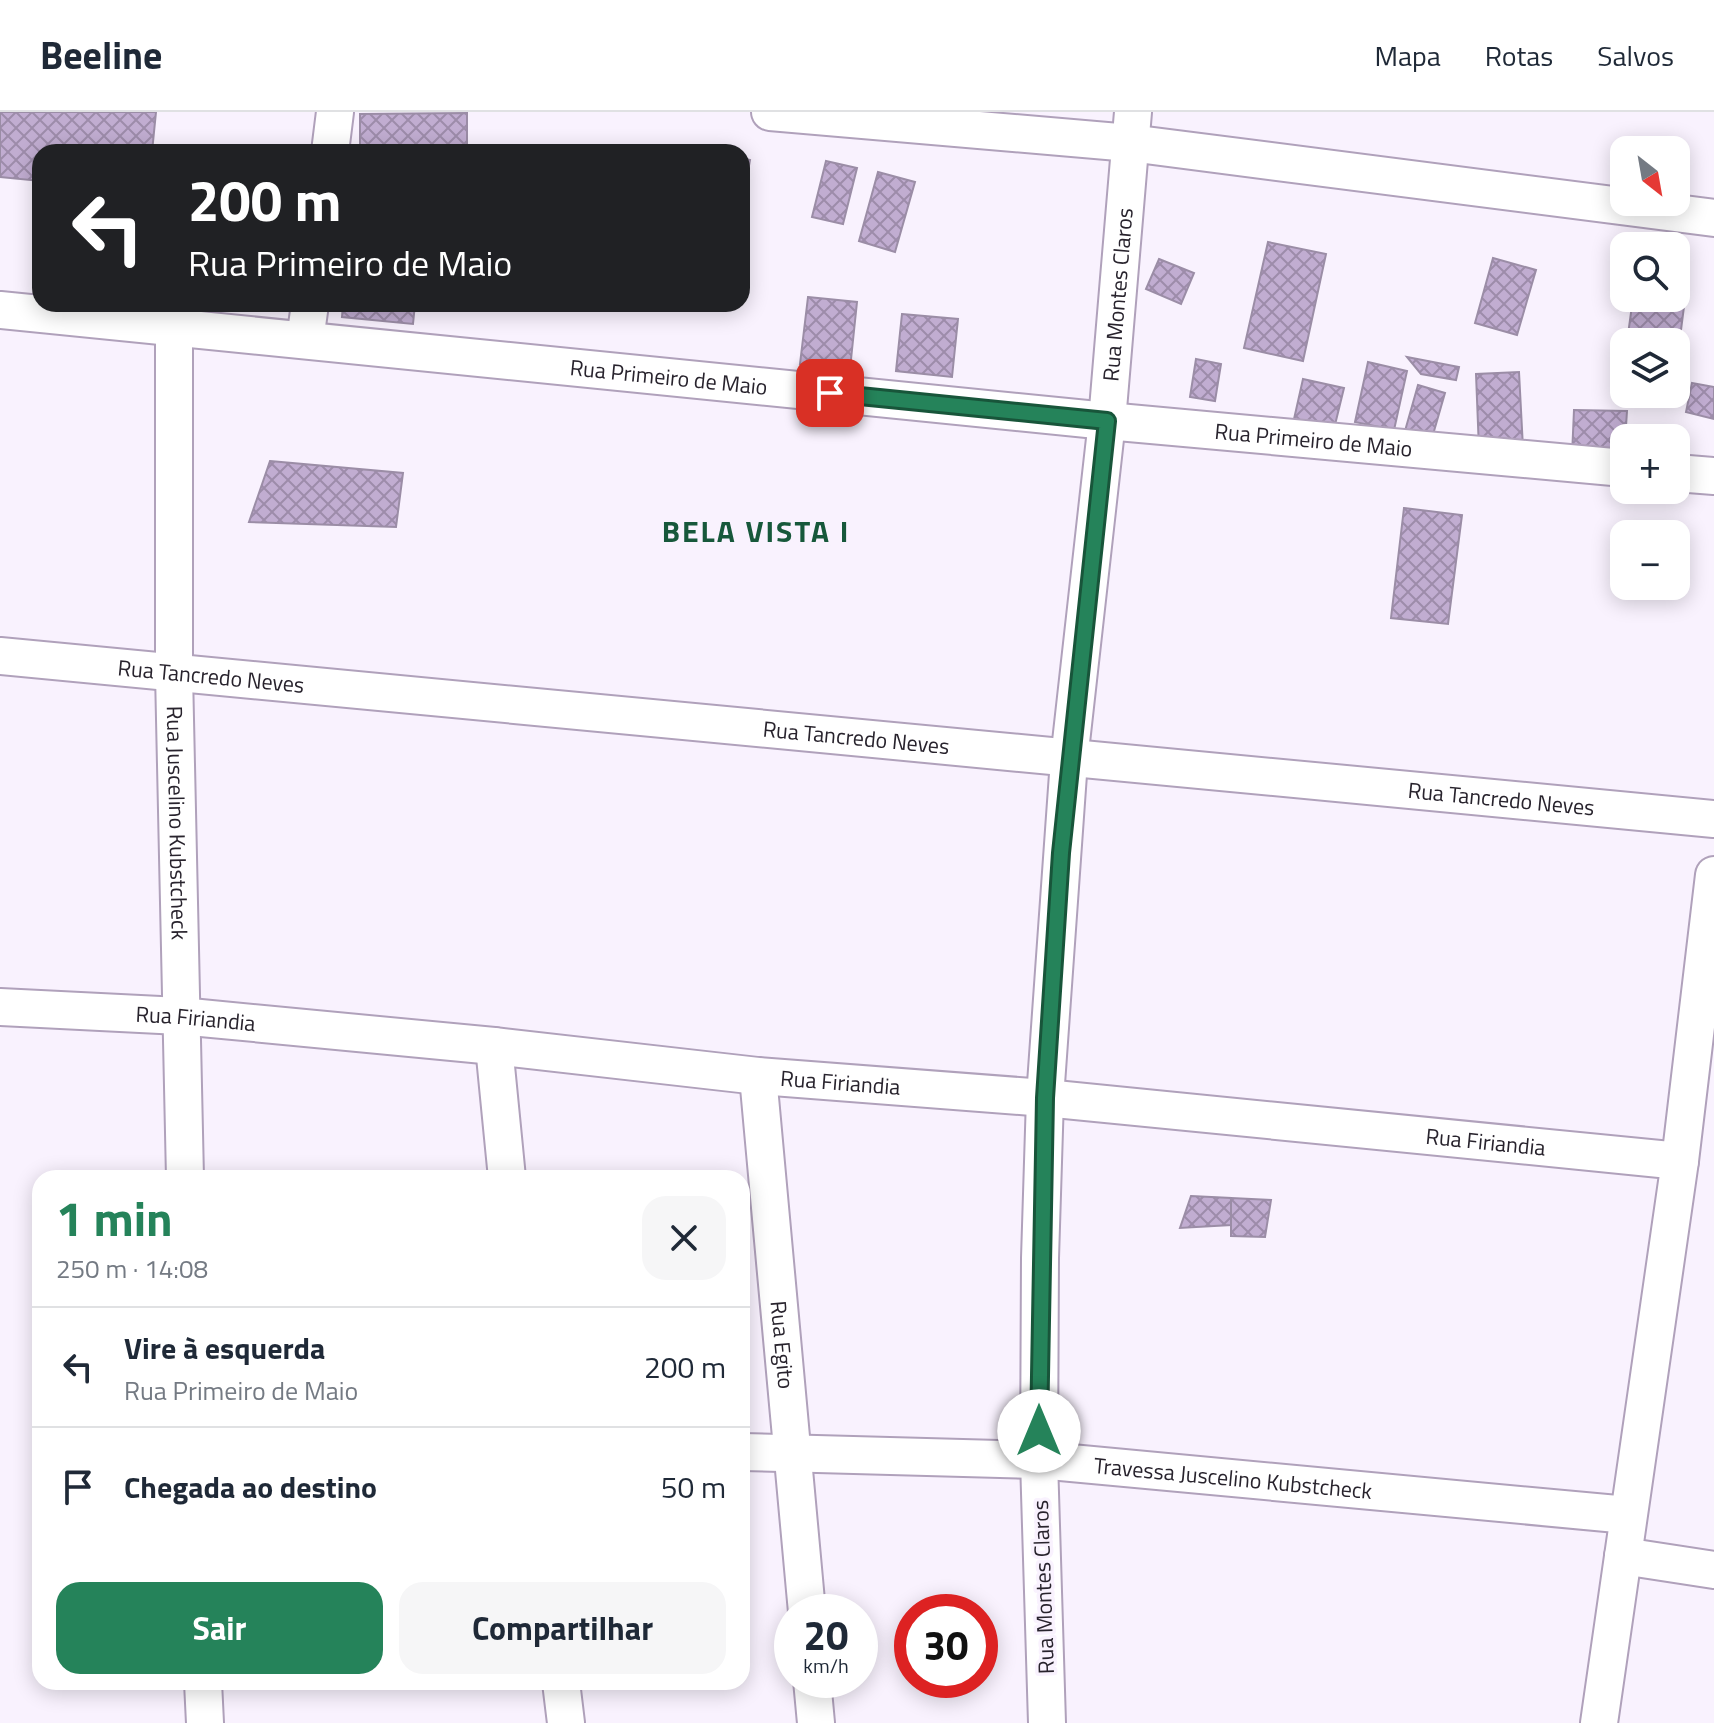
<!DOCTYPE html>
<html lang="pt">
<meta charset="utf-8">
<style>
:root{--surface:#fff;--page:#f6f6f7;--text:#1f2937;--muted:#747a83;--line:#e0e1e3;--accent:#25835a}
body{margin:0;font-family:"Titillium Web",sans-serif;background:var(--page);color:var(--text);height:100vh;display:flex;flex-direction:column;font-size:30px;white-space:nowrap}
*{box-sizing:border-box;margin:0}
p{font-size:26px;color:var(--muted)}
.icon{flex:none;width:44px;height:44px;fill:none;stroke:currentColor;stroke-width:2;stroke-linecap:round;stroke-linejoin:round}
.map{position:relative;flex:1;overflow:hidden}
.sheet{position:absolute;left:32px;top:1058px;width:718px;height:520px;display:flex;flex-direction:column;background:var(--surface);border-radius:24px;box-shadow:0 4px 20px #0003}
.sheet>*{flex:none}
.banner{position:absolute;left:32px;top:32px;width:718px;height:168px;border-radius:24px;box-shadow:0 4px 20px #0003;background:#202124;color:#fff;overflow:hidden}
.needle{width:52px;rotate:149deg}
.tools{position:absolute;left:1610px;top:24px;display:grid;gap:16px}
.tools a{display:grid;place-items:center;width:80px;height:80px;border-radius:16px;background:var(--surface);box-shadow:0 4px 20px #0003;font-size:40px}
.speed{position:absolute;left:774px;top:1482px;display:flex;gap:16px;font-size:40px;font-weight:700;text-align:center}
.speed>*{display:grid;place-content:center;width:104px;height:104px;border-radius:50%;background:var(--surface);box-shadow:0 4px 20px #0003;line-height:1}
.speed small{font-size:20px;font-weight:400}
.speed .limit{border:12px solid #d22;background:#fff;color:#111}
.pin{position:absolute;display:grid;place-items:center;width:68px;height:68px;color:#fff;margin:-34px;border-radius:16px;box-shadow:0 4px 12px #0006}
.me{position:absolute;width:88px;margin:-44px;rotate:0deg;stroke-linejoin:round;filter:drop-shadow(0 0 6px #0008)}
.turn{display:flex;align-items:center;gap:28px;height:168px;padding:0 24px;font-size:36px}
.turn .icon{width:104px;height:104px;stroke-width:2.5}
.turn b{display:block;font-size:56px;line-height:68px}
.round{display:grid;place-items:center;flex:none;width:84px;height:84px;border-radius:24px;background:var(--page)}
.headline{display:flex;align-items:center;justify-content:space-between;height:136px;padding:0 24px}
h1{font-size:48px;font-weight:700;line-height:60px;color:var(--accent)}
.primary-button{display:flex;gap:16px;margin-top:auto;padding:16px 24px}
.primary-button a{flex:1;height:92px;border-radius:24px;background:var(--accent);color:#fff;font-size:32px;font-weight:700;line-height:92px;text-align:center}
.primary-button a+a{background:var(--page);color:var(--text)}
ul{padding:0;list-style:none}
li{display:flex;align-items:center;gap:24px;height:120px;padding:0 24px;border-top:2px solid var(--line)}
li div{flex:1}
li b{display:block;font-size:30px}
li em{font-style:normal}
header{display:flex;align-items:center;gap:48px;box-sizing:border-box;height:112px;padding:0 40px;background:var(--surface);border-bottom:2px solid var(--line)}
header strong{font-size:38px}
nav{display:flex;gap:44px;margin-inline-start:auto;font-size:28px}
.map>svg:first-child{display:block}
</style>
<header>
<strong>Beeline</strong>
<nav><a>Mapa</a><a>Rotas</a><a>Salvos</a></nav>
</header>
<div class="map">
<svg width="1714" height="1611" viewBox="0 0 1714 1611">
<defs>
<pattern id="building-cross-hatch" width="8" height="8" patternUnits="userSpaceOnUse" patternTransform="scale(2)"><rect width="8" height="8" fill="#c1add1"/><path d="M0 0l8 8M0 8l8-8" fill="none" stroke="#9d8caa"/></pattern>
</defs>
<rect width="100%" height="100%" fill="#f9f2fe"/>
<g fill="url(#building-cross-hatch)" stroke="#9b8da6" stroke-width="2">
<polygon points="0,0 156,0 152,40 40,40 40,69 0,65"/>
<polygon points="467,1 467,40 360,40 360,2"/>
<polygon points="742,46 750,48 742,94"/>
<polygon points="826,49 857,56 843,112 812,105"/>
<polygon points="878,60 915,70 895,140 859,129"/>
<polygon points="1268,130 1326,142 1303,249 1244,236"/>
<polygon points="1493,146 1536,158 1517,223 1475,211"/>
<polygon points="1159,147 1194,161 1181,192 1146,177"/>
<polygon points="1676,169 1687,171 1676,257 1676,230 1627,230 1633,186 1676,186"/>
<polygon points="808,185 857,190 850,257 800,252"/>
<polygon points="343,192 415,192 413,212 342,205"/>
<polygon points="902,202 958,207 952,265 896,259"/>
<polygon points="1407,245 1459,255 1456,268 1421,262"/>
<polygon points="1196,247 1221,252 1215,289 1190,285"/>
<polygon points="1368,250 1407,259 1394,318 1355,310"/>
<polygon points="1519,260 1523,336 1479,338 1476,262"/>
<polygon points="1303,267 1344,276 1332,325 1292,316"/>
<polygon points="1692,271 1714,275 1714,307 1686,300"/>
<polygon points="1418,273 1445,281 1432,326 1403,326"/>
<polygon points="1574,298 1627,299 1624,345 1572,344"/>
<polygon points="1673,317 1673,326 1635,326 1634,319"/>
<polygon points="270,349 403,361 396,415 249,410"/>
<polygon points="1404,396 1462,403 1448,512 1391,506"/>
<polygon points="1191,1084 1231,1086 1231,1113 1180,1116"/>
<polygon points="1231,1086 1271,1088 1265,1125 1231,1124"/>
</g>
<g fill="none" stroke-linecap="round" stroke-linejoin="round">
<defs>
<g id="street">
<polyline points="770,0 1130,31 1714,106"/>
<polyline points="330,40 335,0"/>
<path id="s1" d="M0,198l1107,111 517,47"/>
<path id="s2" d="M174,213v348l11,505"/>
<polyline points="305,228 310,192"/>
<polyline points="1676,361 1714,364"/>
<path id="s3" d="M0,544l1714,163"/>
<path id="s4" d="M0,895l180,9 314,30 264,30 287,22 635,63"/>
<polyline points="494,934 507,1066"/>
<path id="s5" d="M758,964l49,536"/>
<path id="s6" d="M742,1340l297,8 589,55"/>
<polyline points="1623,1444 1714,1458"/>
<polyline points="812,1568 816,1611"/>
<polyline points="203,1570 205,1611"/>
<polyline points="561,1570 566,1611"/>
<path id="s7" d="M1047,1611l-8,-263 1,-202 5,-160 24,-338 38,-339 26,-309"/>
<polyline points="1599,1611 1680,1049 1714,763"/>
</g>
</defs>
<use href="#street" stroke="#b0a1bb" stroke-width="40"/>
<use href="#street" stroke="#fff" stroke-width="36"/>
</g>
<g fill="none" stroke-linecap="round" stroke-linejoin="round">
<defs>
<polyline id="route" points="830,281 1107,309 1061,741 1045,986 1039,1319"/>
</defs>
<use href="#route" stroke="#18553a" stroke-width="20"/>
<use href="#route" stroke="#25835a" stroke-width="14"/>
</g>
<g text-anchor="middle" stroke-width="7" stroke-linejoin="round" paint-order="stroke">
<g font-size="22" fill="#28232d" stroke="#f9f2fe">
<text dy="8" stroke="none"><textPath href="#s7" startOffset="1432">Rua Montes Claros</textPath></text>
<text dy="8" stroke="none"><textPath href="#s1" startOffset="672">Rua Primeiro de Maio</textPath></text>
<text dy="8" stroke="none"><textPath href="#s1" startOffset="1320">Rua Primeiro de Maio</textPath></text>
<text dy="8" stroke="none"><textPath href="#s3" startOffset="212">Rua Tancredo Neves</textPath></text>
<text dy="8" stroke="none"><textPath href="#s3" startOffset="860">Rua Tancredo Neves</textPath></text>
<text dy="8" stroke="none"><textPath href="#s3" startOffset="1508">Rua Tancredo Neves</textPath></text>
<text dy="8" stroke="none"><textPath href="#s2" startOffset="498">Rua Juscelino Kubstcheck</textPath></text>
<text dy="8" stroke="none"><textPath href="#s4" startOffset="196">Rua Firiandia</textPath></text>
<text dy="8" stroke="none"><textPath href="#s4" startOffset="844">Rua Firiandia</textPath></text>
<text dy="8" stroke="none"><textPath href="#s4" startOffset="1492">Rua Firiandia</textPath></text>
<text dy="8" stroke="none"><textPath href="#s5" startOffset="270">Rua Egito</textPath></text>
<text dy="8" stroke="none"><textPath href="#s6" startOffset="492">Travessa Juscelino Kubstcheck</textPath></text>
<text transform="translate(1043 1475) rotate(-92)" y="8">Rua Montes Claros</text>
</g>
<g font-size="30" font-weight="bold" letter-spacing="2" fill="#17583b" stroke="#f9f2fe">
<text x="756" y="430">BELA VISTA I</text>
</g>
</g>
</svg>
<div class="tools">
<a><svg class="needle" viewBox="-14 -14 28 28"><path d="M0-13l5 13h-10z" fill="#e53935"/><path d="M0 13l5-13h-10z" fill="#747a83"/></svg></a>
<a><svg class="icon" aria-label="search" viewBox="0 0 24 24"><circle cx="10" cy="10" r="6"/><path d="M15 15l6 6"/></svg></a>
<a><svg class="icon" aria-label="layers" viewBox="0 0 24 24"><path d="M12 4l9 5-9 5-9-5zM3 14l9 5 9-5"/></svg></a>
<a>+</a>
<a>−</a>
</div>
<div class="speed"><div>20<small>km/h</small></div><div class="limit">30</div></div>
<div class="pin" style="left:830px;top:281px;background:#d93025"><svg class="icon" aria-label="arrive" viewBox="0 0 24 24"><path d="M6 21V4h12l-3 4 3 4H6"/></svg></div>
<svg class="me" style="left:1039px;top:1319px" viewBox="-20 -20 40 40"><circle r="19" fill="#fff"/><path d="M0-13L10 11 0 6-10 11z" fill="#25835a"/></svg>
<div class="banner">
<div class="turn"><svg class="icon" aria-label="left" viewBox="0 0 24 24"><path d="M17 20v-9H6M10 6l-5 5 5 5"/></svg><div><b>200 m</b>Rua Primeiro de Maio</div></div>
</div>
<section class="sheet">
<div class="headline"><div><h1>1 min</h1><p>250 m · 14:08</p></div><a class="round"><svg class="icon" aria-label="close" viewBox="0 0 24 24"><path d="M6 6l12 12M18 6L6 18"/></svg></a></div>
<ul>
<li><svg class="icon" aria-label="left" viewBox="0 0 24 24"><path d="M17 20v-9H6M10 6l-5 5 5 5"/></svg><div><b>Vire à esquerda</b><p>Rua Primeiro de Maio</p></div><em>200 m</em></li>
<li><svg class="icon" aria-label="arrive" viewBox="0 0 24 24"><path d="M6 21V4h12l-3 4 3 4H6"/></svg><div><b>Chegada ao destino</b></div><em>50 m</em></li>
</ul>
<div class="primary-button"><a>Sair</a><a>Compartilhar</a></div>
</section>
</div>
